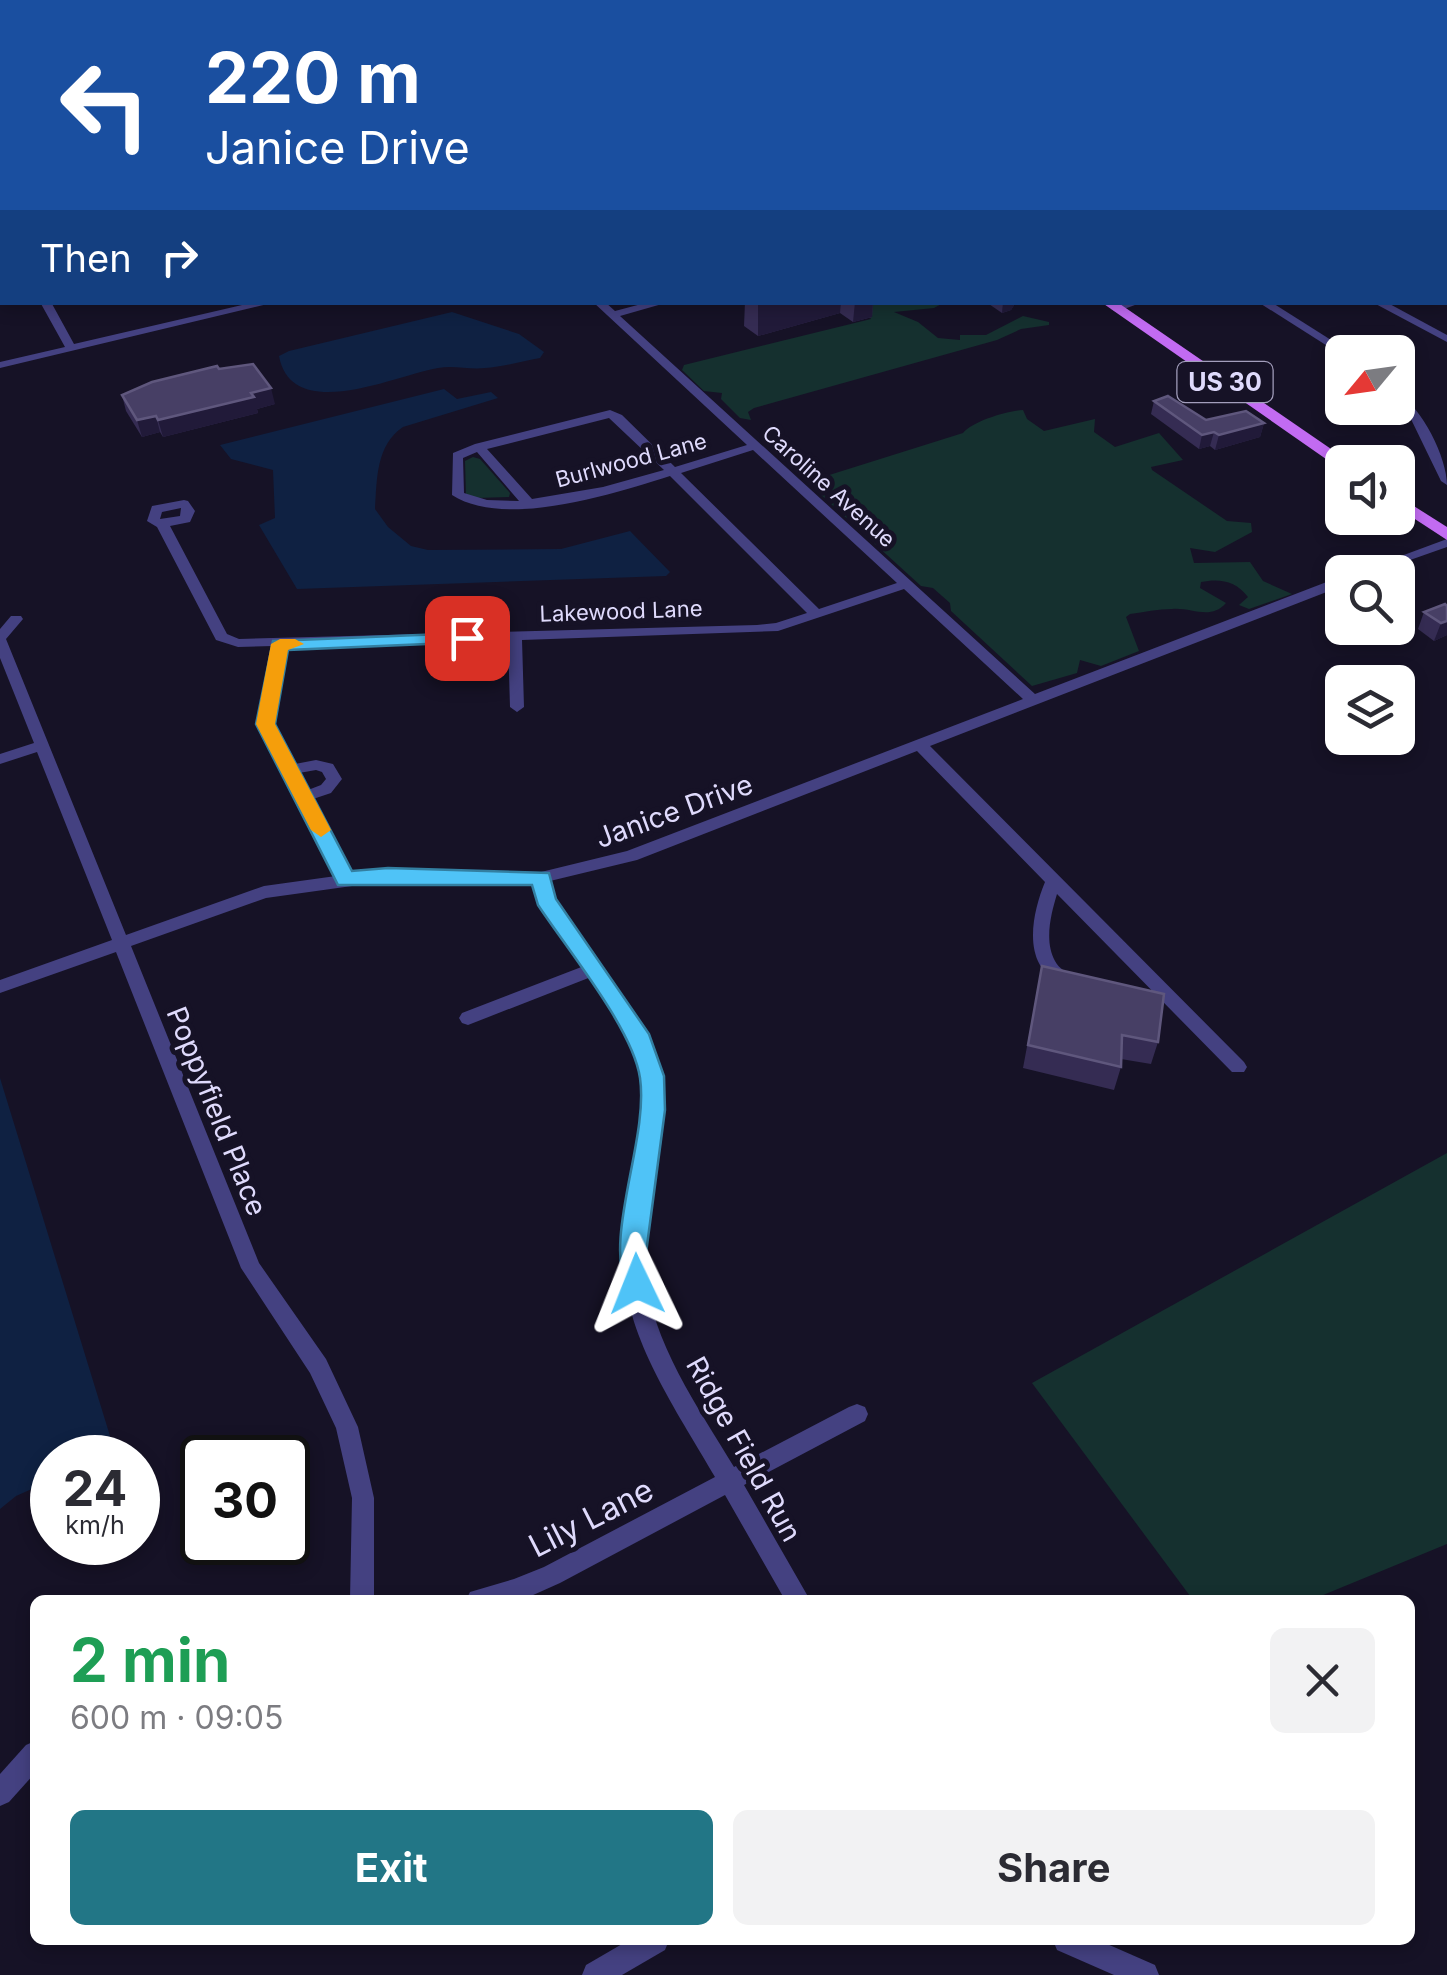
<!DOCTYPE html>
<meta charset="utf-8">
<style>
:root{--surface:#fff;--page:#f2f2f3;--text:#2b2b33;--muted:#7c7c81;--accent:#227686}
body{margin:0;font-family:Inter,sans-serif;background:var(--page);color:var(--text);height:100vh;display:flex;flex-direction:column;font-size:38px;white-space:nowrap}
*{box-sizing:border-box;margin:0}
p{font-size:32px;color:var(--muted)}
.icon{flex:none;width:55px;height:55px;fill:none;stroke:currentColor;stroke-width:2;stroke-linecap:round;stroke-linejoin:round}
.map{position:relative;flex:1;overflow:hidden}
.drawer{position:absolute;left:30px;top:1595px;width:1385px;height:350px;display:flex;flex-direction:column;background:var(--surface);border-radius:15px;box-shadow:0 5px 15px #0003}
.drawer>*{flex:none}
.banner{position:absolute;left:0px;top:0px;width:1448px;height:305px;box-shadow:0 5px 15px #0003;background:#1a4fa0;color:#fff;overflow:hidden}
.needle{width:65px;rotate:241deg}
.controls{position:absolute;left:1325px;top:335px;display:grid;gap:20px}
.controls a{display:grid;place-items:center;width:90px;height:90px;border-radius:15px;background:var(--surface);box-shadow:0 5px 15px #0003;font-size:50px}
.speed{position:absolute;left:30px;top:1435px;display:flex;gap:20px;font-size:50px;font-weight:700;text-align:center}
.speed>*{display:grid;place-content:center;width:130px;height:130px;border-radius:50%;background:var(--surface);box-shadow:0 5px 15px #0003;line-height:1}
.speed small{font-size:25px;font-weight:400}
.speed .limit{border:5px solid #111;border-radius:15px;background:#fff;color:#111}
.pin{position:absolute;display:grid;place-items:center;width:85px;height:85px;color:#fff;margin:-42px;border-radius:20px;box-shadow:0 5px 15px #0006}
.me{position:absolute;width:110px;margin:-55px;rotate:358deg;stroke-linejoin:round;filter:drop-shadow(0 0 8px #0008)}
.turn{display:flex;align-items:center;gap:35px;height:210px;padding:0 40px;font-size:45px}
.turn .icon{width:130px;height:130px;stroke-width:2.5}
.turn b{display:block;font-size:70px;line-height:85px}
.then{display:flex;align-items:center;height:95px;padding:0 40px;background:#0003;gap:20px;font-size:38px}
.round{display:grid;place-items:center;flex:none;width:105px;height:105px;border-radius:15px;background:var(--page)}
.head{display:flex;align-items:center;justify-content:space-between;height:170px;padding:0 40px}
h1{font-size:60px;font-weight:700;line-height:75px;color:#1e9e55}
.button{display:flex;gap:20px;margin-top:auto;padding:20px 40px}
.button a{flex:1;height:115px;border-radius:15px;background:var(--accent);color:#fff;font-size:40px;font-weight:700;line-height:115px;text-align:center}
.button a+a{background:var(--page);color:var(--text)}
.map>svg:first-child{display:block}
</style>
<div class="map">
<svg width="1447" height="1975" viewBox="0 0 1447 1975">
<rect width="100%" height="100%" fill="#161226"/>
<g fill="#15302f">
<polygon points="861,303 943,303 934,308 894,312 918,322 938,338 960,340 960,335 986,335 1023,316 1049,322 1049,325 1021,329 997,340 754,408 748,412 751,420 740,418 721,399 722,393 704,391 682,370 684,365 871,319"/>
<path d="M1023,410l4,9 17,12 51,-12 -1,13 21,15 44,-14 24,27 -32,7 1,3 75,51 24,2 1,9 -37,20 -25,-4 4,15 56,-1 13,19 29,13 -43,15 -10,-4 9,-8c-12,-16 -28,-19 -47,-15l-1,6 26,15c-16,18 -34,4 -54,6 -14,0 -28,3 -42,5l-4,3 13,34 -38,15 -21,-6 -3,13 -45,13 -81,-75 -1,-8 -17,-15 -12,-2 -114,-104 156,-49c10,-12 44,-22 60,-23z"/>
<polygon points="473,457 480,459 510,493 509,497 475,498 466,495 465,461"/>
<polygon points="1447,1153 1447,1544 1311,1600 1193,1600 1032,1383"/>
</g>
<g fill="#0f2142">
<path d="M452,312l67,22 25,18 -4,6c-18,3 -37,9 -55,10 -15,2 -31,-3 -47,0 -42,7 -146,57 -159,-12l10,-5z"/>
<path d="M444,389l13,10 34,-7 7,6 -95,29c-27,18 -26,52 -28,82l13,18 23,19 17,4 133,-1 69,-18 40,41 -4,4 -369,13 -38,-64 16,-7 -2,-48 -42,-11 -11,-14z"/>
<polygon points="0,1078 114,1449 105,1448 98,1457 52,1458 52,1480 16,1496 0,1509"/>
</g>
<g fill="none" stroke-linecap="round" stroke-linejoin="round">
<g fill="#444181" fill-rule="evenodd">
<rect x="1445" y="6" width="2" height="5"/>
<rect x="1445" y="47" width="2" height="4"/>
<polygon points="1447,186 1447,192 1445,193 1445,187"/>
<polygon points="0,224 2,225 2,234 0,233"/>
<polygon points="40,302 51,302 74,344 255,302 276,302 0,368 0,362 65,347"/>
<path d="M593,302h12l10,9 34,-9h20l-49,14 415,378 302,-116 5,-1v9l-412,160 314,316 3,5 -3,5h-12l-175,-178c-6,20 -13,47 -2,67 4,8 12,11 18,17l-9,6c-43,-15 -33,-68 -19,-102l-128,-131 -280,109 -87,21c6,26 23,44 38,65 27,38 60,80 71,125 15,57 -10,117 -14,174 -5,82 49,155 89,222l115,-60 8,-3 8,3 3,7 -3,7 -121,64 66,115h-25l-60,-105 -165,88 -38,17h-56l4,-8 44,-13 30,-12 171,-90c-33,-58 -86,-133 -90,-201 -5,-68 33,-137 16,-205 -8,-34 -30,-65 -50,-94l-123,48 -6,-2 -3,-5 3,-5 122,-47 -44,-62 -6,-20 -146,-3 -122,17 -135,48 128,317 67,96 32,68 16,71v102h-24l2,-102 -16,-70 -26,-55 -69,-105 -125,-316 -116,41v-13l112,-40 -75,-188 -37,12v-10l34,-11 -34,-85v-29l11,-13h10l2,3 -17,20 120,296 138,-49 72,-10 -77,-153 14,-77 -35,1 -22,-7 -59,-113 -10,-6 5,-15 32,-6 4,1 7,10 -5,11 -20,4 57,108 12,5 518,-14 19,-2 31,-10 -137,-137c-57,18 -165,53 -218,19l1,-42 22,-9 135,-34 12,5 53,52 72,-22zM609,418l55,52 -61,17 -71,12 -45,-50zM753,450l144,133 -78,26 -138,-136zM477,452l42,49 -32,-1 -23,-7 -1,-35zM181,508l-1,8 -20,3 2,-7zM904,589l119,110 -396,152 -86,21 -153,-3 -36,5 -39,-75 18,-6 11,-14 -9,-15 -17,-4 -21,4 -22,-41 14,-77 221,-6 2,67 7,5 7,-5 -2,-67 256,-9zM316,770l6,2 4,7 -5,6 -13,5 -9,-17z"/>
<polygon points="1126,302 1143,302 1116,312 1111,309"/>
<polygon points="1258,302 1271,302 1350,352 1340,354"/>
<polygon points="1372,302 1386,302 1447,335 1447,342"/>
<path d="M1398,394c24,13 49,64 49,91l-6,-4 -33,-68 -10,-10z"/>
<polygon points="1447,539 1447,547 1376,572 1358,572"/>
<polygon points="35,1741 35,1773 9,1802 0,1806 0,1774 26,1745"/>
<polygon points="629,1940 669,1940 665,1950 622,1975 582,1975 586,1965"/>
<polygon points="1053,1940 1098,1940 1155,1965 1159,1975 1114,1975 1057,1950"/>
</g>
<g fill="#c26bf2" fill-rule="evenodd">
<polygon points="614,0 627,0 628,2 616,2"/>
<polygon points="634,0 647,0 648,2 636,2"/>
<polygon points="1101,302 1117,302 1350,462 1342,462 1342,468 1336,466"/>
<polygon points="1398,496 1447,527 1447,540 1398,508"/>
</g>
<polygon fill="#f160a3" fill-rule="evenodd" points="0,202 2,203 2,212 0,212"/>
<defs>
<polyline id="rail" points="215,2 230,0"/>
</defs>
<use href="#rail" stroke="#17d2eb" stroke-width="4"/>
<use href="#rail" stroke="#161226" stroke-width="2.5" stroke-dasharray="8" stroke-linecap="butt"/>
</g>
<g fill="#352c53">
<polygon points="846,0 926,0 909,2 851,2"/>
<polygon points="745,302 873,302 872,317 853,322 840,313 758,336 744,326"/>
<polygon points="986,302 1016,302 1011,310 1002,313"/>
<polygon points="219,369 275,404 257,409 258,413 163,437 160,432 142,437 126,411 122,395"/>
<polygon points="1154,401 1206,420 1264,423 1260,437 1215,450 1210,446 1199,449 1151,414"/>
<polygon points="1342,492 1342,518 1350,518 1344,519 1328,506 1331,495"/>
<polygon points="1447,606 1447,635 1434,641 1418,629 1424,612"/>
<polygon points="1042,966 1158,1042 1151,1064 1121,1059 1121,1067 1114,1090 1023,1068"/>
</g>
<g fill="#211a39">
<polygon points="441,0 464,0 464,2 428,2"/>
<polygon points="865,0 926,0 909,2 865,2"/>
<polygon points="766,302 841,302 840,313 758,336 758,305"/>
<polygon points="855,302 873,302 872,317 853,322"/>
<polygon points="1003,302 1016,302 1011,310 1002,313"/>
<polygon points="271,388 275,404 257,409 258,413 163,437 158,420"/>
<polygon points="156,416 160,432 142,437 137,420"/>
<polygon points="1264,423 1260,437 1215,450 1219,435"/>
<polygon points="1214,432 1210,446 1199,449 1202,435"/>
<polygon points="1447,621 1447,635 1434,641 1441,623"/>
</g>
<g fill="#473f65" stroke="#5f577d" stroke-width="2.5">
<polygon points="318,0 441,0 428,2 321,2"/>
<polygon points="253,364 271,388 251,393 254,397 158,420 156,416 137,420 122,395 152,382 217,366 219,369"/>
<polygon points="1168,396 1206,420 1246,411 1264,423 1219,435 1214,432 1202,435 1154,401"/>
<polygon points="1342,492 1342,504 1331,495"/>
<polygon points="1445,604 1447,606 1447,621 1441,623 1424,612"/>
<polygon points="1042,966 1164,994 1158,1042 1122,1035 1121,1067 1028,1045"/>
</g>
<path fill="#4fc3f7" stroke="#337fa1" stroke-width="2.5" d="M467,633l9,5 -3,4 -185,8 -13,74 77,147 36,-3 161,5 7,26 93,135 15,42 1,34 -19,143 4,31 -4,8 -9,3 -9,-3c-26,-54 21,-152 12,-214 -7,-49 -73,-129 -102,-173l-6,-20h-194l-82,-161 17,-83z"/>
<polygon fill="#f59e0b" points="280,639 295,639 304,644 288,650 275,724 331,830 321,837 311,830 256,724 271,644"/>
<g text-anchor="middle" stroke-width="10" stroke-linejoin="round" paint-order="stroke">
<g font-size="22" fill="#dfdafc" stroke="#161226">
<text transform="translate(631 460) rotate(-15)" y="8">Burlwood Lane</text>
<text transform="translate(829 486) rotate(42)" y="8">Caroline Avenue</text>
<text transform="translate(621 611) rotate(-2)" y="8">Lakewood Lane</text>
</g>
<rect fill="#161226" stroke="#a39ebc" stroke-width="2.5" x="1177.5" y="362" width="95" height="40" rx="8"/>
<g font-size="25" font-weight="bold" fill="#dfdafc">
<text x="1225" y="391">US 30</text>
</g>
<g font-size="28" fill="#dfdafc" stroke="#161226">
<text transform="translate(674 811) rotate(-20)" y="10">Janice Drive</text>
<text transform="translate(217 1111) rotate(68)" y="10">Poppyfield Place</text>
<text transform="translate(744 1449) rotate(61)" y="10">Ridge Field Run</text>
</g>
<g font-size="32" fill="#dfdafc" stroke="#161226">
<text transform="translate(591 1518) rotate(-27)" y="11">Lily Lane</text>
</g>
</g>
</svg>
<div class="controls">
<a><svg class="needle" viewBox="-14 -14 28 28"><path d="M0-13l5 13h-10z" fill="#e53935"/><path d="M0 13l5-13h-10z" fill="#7c7c81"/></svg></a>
<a><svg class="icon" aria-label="sound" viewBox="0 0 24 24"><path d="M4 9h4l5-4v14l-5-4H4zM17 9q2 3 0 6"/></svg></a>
<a><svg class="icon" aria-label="search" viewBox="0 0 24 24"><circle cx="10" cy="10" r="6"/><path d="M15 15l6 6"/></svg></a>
<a><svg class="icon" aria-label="layers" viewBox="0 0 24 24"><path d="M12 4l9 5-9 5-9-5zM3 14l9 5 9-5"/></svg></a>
</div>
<div class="speed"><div>24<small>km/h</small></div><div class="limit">30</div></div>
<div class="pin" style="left:467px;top:638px;background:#d93025"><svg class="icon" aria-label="arrive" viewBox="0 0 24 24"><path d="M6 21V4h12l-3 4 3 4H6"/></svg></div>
<svg class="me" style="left:637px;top:1284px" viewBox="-20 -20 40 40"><path d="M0-17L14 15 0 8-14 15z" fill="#4fc3f7" stroke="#fff" stroke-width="4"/></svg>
<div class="banner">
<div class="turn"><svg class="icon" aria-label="left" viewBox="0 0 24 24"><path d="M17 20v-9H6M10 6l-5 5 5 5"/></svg><div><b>220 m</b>Janice Drive</div></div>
<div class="then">Then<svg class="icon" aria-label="right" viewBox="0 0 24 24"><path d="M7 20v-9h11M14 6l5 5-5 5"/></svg></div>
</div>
<section class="drawer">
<div class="head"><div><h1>2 min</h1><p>600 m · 09:05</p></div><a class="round"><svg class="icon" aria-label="close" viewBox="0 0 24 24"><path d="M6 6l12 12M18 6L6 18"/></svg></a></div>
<div class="button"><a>Exit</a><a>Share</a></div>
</section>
</div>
